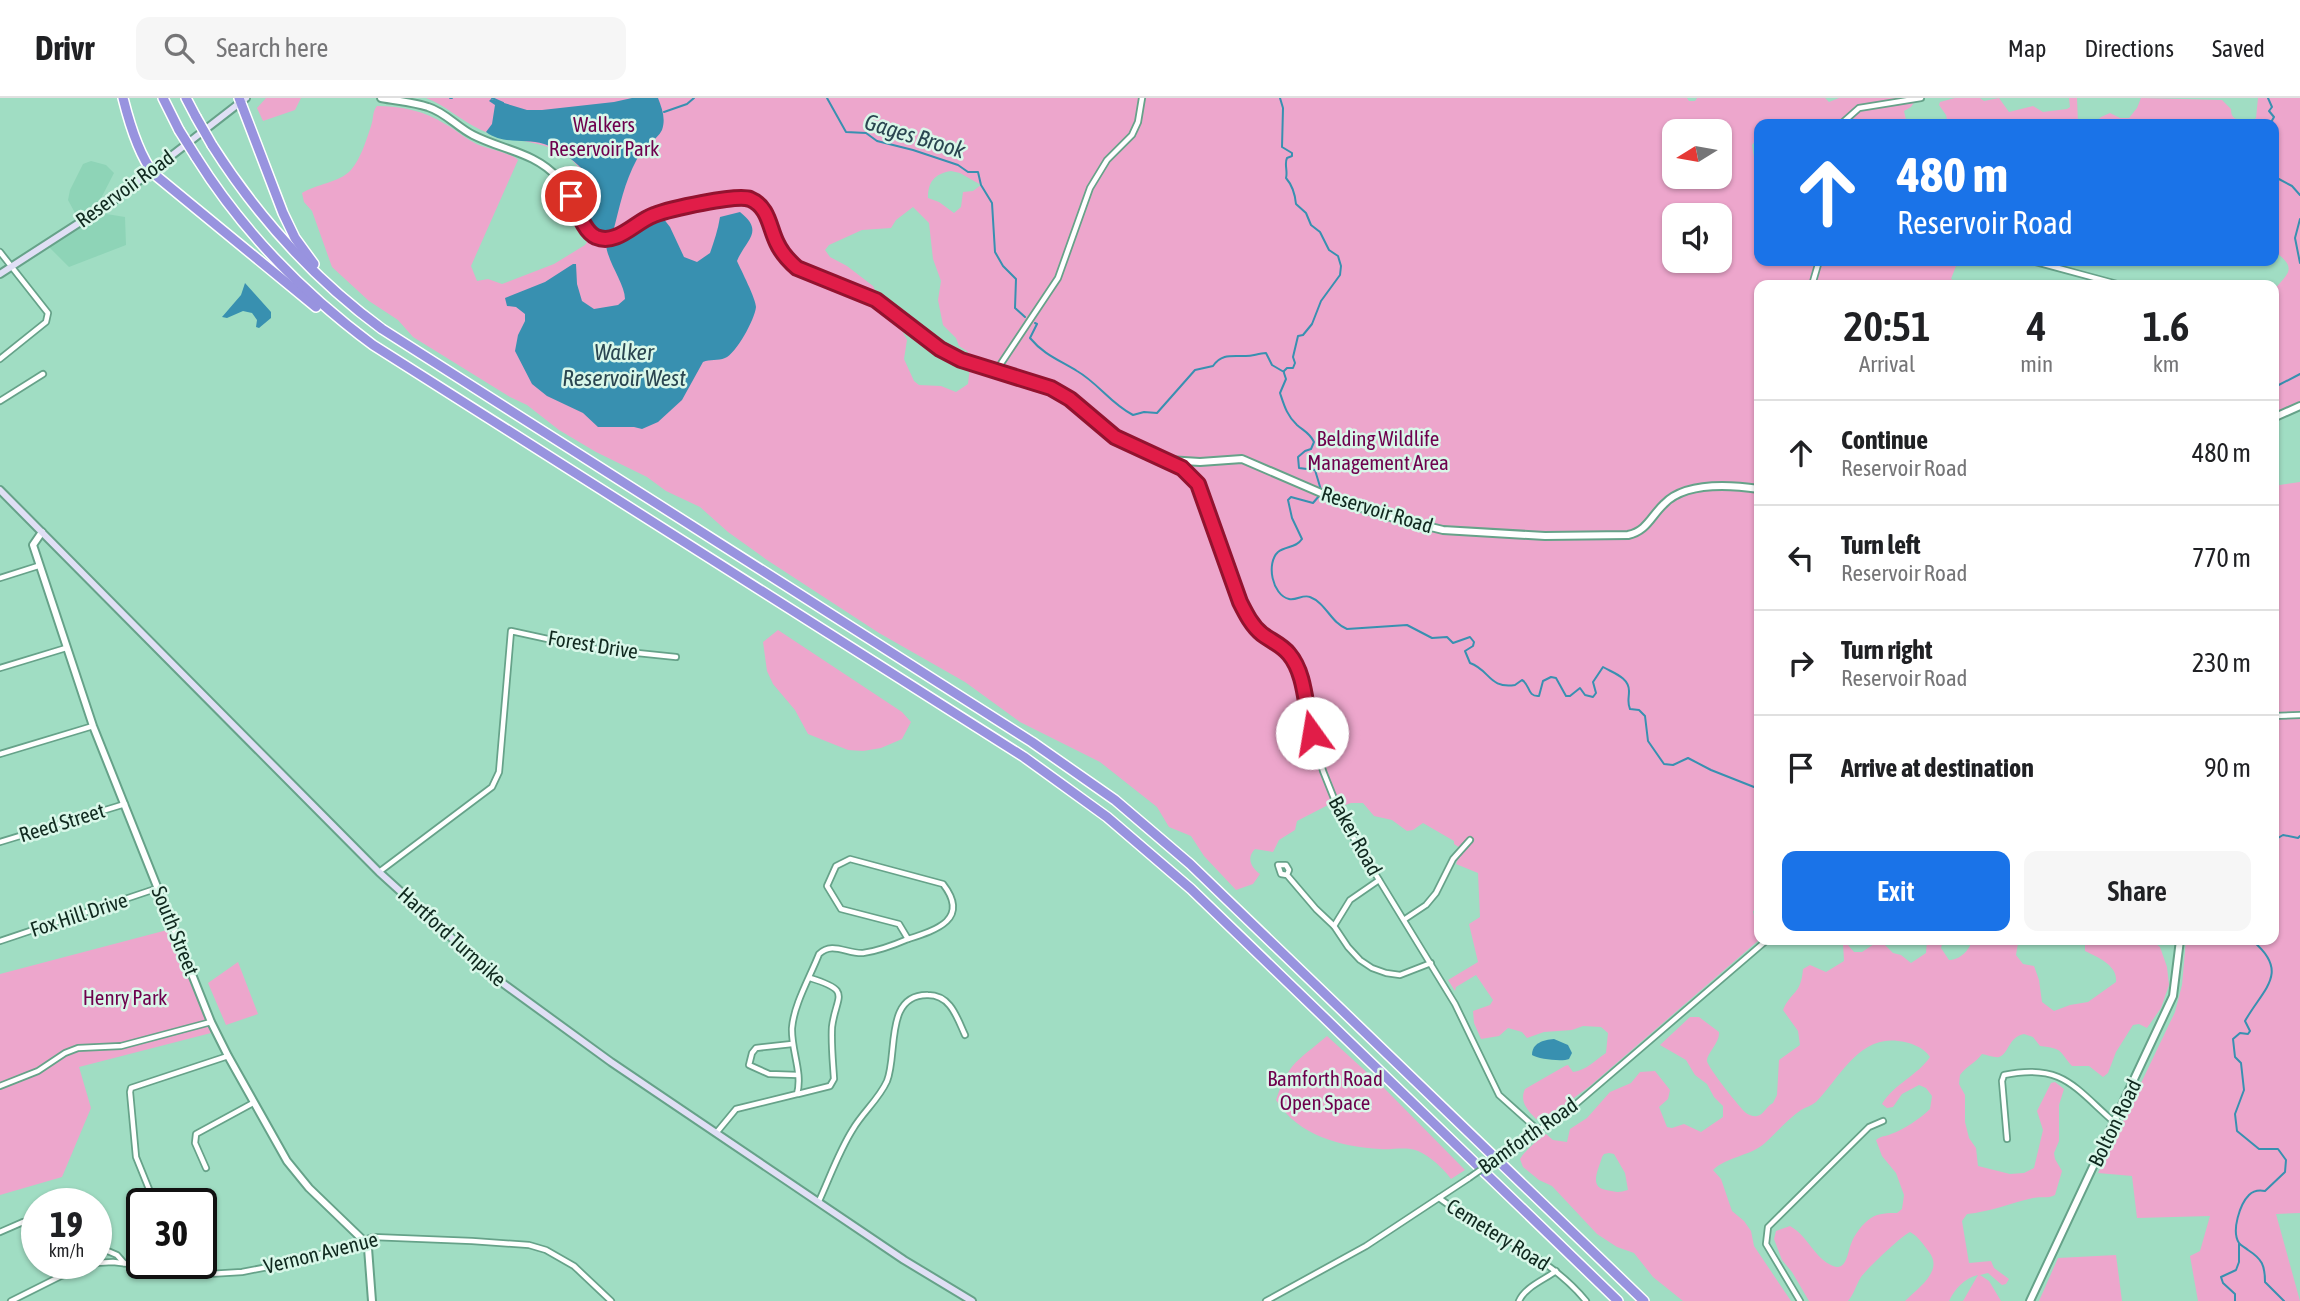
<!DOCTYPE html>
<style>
:root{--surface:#fff;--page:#f6f6f6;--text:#202124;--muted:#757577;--line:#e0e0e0;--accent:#1a73e8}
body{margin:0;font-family:"Asap Condensed",sans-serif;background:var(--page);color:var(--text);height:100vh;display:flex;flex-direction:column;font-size:26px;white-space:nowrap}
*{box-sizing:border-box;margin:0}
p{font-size:23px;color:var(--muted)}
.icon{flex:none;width:38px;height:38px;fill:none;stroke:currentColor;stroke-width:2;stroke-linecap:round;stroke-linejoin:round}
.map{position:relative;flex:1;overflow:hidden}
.details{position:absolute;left:1754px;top:182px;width:525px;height:665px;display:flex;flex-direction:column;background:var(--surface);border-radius:14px;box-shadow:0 2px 5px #0004}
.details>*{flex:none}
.guide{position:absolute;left:1754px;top:21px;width:525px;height:147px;border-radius:14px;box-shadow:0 2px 5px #0004;background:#1a73e8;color:#fff;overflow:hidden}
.needle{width:46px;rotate:259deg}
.buttons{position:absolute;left:1662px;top:21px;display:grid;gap:14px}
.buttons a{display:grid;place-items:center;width:70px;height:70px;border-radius:14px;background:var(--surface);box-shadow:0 2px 5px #0004;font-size:35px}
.speed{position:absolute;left:21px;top:1090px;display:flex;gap:14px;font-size:35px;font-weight:700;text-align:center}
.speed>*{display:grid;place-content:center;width:91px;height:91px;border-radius:50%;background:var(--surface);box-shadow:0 2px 5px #0004;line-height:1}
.speed small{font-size:18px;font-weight:400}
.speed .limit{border:4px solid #111;border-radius:10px;background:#fff;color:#111}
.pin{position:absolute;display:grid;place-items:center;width:60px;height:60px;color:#fff;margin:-30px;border:4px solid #fff;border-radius:50%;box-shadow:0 2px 7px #0007}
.me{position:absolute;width:77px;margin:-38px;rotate:347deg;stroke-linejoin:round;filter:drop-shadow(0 0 5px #0008)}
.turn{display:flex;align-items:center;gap:24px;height:147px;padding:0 28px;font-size:32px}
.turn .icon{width:91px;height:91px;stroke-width:2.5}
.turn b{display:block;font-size:49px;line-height:60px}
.eta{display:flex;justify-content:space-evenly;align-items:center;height:119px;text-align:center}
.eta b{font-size:42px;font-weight:600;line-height:49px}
.button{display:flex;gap:14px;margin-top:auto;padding:14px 28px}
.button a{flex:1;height:80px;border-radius:14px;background:var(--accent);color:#fff;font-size:28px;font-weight:600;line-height:80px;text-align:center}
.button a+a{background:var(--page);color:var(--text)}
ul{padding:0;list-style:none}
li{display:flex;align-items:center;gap:21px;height:105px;padding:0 28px;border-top:2px solid var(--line)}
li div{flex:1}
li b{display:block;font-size:26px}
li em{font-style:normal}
header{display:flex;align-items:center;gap:42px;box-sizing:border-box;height:98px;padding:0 35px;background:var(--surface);border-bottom:2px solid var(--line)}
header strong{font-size:33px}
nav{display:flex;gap:38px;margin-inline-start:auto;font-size:24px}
.search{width:490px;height:63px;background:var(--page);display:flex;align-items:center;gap:18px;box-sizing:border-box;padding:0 24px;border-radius:14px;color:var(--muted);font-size:26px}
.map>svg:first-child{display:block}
</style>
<header>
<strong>Drivr</strong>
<div class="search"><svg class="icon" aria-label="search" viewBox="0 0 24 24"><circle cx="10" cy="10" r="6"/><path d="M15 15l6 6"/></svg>Search here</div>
<nav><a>Map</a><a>Directions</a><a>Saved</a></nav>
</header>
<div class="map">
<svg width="2300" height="1203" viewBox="0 0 2300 1203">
<rect width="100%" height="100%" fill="#a0ddc3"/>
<polygon fill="#8ed4b7" points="91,63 106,67 114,75 94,114 125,119 126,147 69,169 49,149 81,126 68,102 70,92 83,66"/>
<g fill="#eda6cc" fill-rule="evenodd">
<polygon points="266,0 301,0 295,12 263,23 257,10"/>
<path d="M426,0h1261l2,3h6l2,-3h128l4,4 10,-4h78l-6,9 -7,4 3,13h-148v12l-7,9 4,25 3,2v89h232l-6,4 -8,-3 -21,4 -5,13 11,6h-203v624l-6,2 6,29 -169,146 -34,25 -20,8c-8,-9 -17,-17 -11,-30l40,-23 3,-1 5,7c14,-2 21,-11 33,-19l2,-20 -7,-6 -18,-1 -11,4 -28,2 -17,6 -5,-6 -14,-4 -9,8 -18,3 -7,-16 -1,-12 17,-6 3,-5 -17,-25 -20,12 -1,4 -7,-11 30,-18 -9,-38 11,-7 -2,-44 -22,-9 6,-15 -8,-5v-3l-31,-18 -10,7 -6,1 -15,-11 -18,-4 -11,-13h-12l-14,5 -9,-3 -31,16 -2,9 -16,10 -6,12 -18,-3c-9,9 -4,18 5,25l-7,10 -17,6 -32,-34 -13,-20 -22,-9 -12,-20 -57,-45 -80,-40 -55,-40 -86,-49 -112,-73 -39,-28 -28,-25 -34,-16 -19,-14 -51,-25 -37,-22 -32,-25 -17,-8 -97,-60 -15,-17 -29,-19 -37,-34 -20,-56 -8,-9 -2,-9c14,-9 37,-10 49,-23 10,-12 15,-29 20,-44 3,-8 1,-14 6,-20 24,0 48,5 68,18 10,5 18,13 28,18 11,7 37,10 45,18l-47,106 6,15 11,-2 14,5 52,-20 31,-19 11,-16c-16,-22 -2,-41 -17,-61 -22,-30 -68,-24 -98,-38 -20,-9 -34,-24 -55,-32zM1675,33h45v46h-45zM951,73l9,2 21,12 -8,6 -10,1 -2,15 -7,6 -15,-11 -11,-4c0,-16 6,-24 23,-27zM913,109l16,16 4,36 8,22 -3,19 5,25 13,13 3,8 8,5 4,7 -3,26 -12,8 -15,-6 -22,-1 -5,-4 -10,-22 3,-19 -9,-17 -10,-7 -15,-30 -26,-20 -17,-9 -5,-7 4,-5 33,-15 29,-2 5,-8zM1675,117h45v46h-45z"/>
<polygon points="1955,0 1980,0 1984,3 1999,0 2009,14 2033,8 2043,14 2067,11 2070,9 2069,0 2077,0 2078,26 1948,26 1946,17 1939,7 1940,4"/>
<path d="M2141,0l81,2 9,9c0,12 8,10 18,14l7,-5 2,-20h42v304l-27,13v-124c15,-18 26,-22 0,-41v-126h-179l7,-7 9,-4 10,5h9l8,-10z"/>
<polygon points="2300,384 2300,1115 2276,1116 2300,1203 2198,1203 2190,1158 2200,1153 2210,1118 2137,1120 2132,1078 2098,1075 2175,914 2182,887 2186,842 2273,842 2273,388"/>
<polygon points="778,532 902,614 911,624 902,641 881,650 863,653 848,652 808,636 795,612 773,586 767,573 763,544"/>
<polygon points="171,831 211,935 79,969 91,1010 62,1079 0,1097 0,876"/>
<path d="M1880,842l13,13 8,2 10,8 15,-10 1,-13h16l-2,8 8,12c11,0 21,-10 23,-20h53l-7,3 -2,12 7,9 11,2 5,14 3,22 12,9 16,-6 18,-3 28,-20c2,-17 -19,-25 -31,-31v-11h65l10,7 7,20 2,18 -8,23 -14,20 -8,-4 -6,1 -17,27 -8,21 -5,4 -14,-11h-17c-14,-16 -8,-17 -32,-20l-7,-9 -9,-3c-16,3 -15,20 -25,23 -4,1 -12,-2 -17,-3 -6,9 -16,12 -22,21l-1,9 6,11v27l4,16 7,10 2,18 32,8 14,-1 10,-5 9,-38 -6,-19 14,-28 4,-1 9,7 -5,16v36l-5,12 1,6 7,12 -7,24c-8,4 -14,1 -22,3 -22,5 -44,14 -66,16l-5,7 7,42 22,-2 3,7 15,11 -3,5 -4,1 -14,-12 -8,2 9,6 12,20h-38l15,-26c-14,3 -23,14 -29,26h-44c13,-13 39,-30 24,-49 -6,-8 -10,-15 -19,-20 -9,4 -42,36 -49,45 -5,8 -7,17 -13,24h-39l-17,-29 -10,-12 -8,-21 2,-8 14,-5c19,11 24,32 43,40 14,6 15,-16 18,-22 3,-9 12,-21 20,-26 8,-5 17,-5 26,-5l5,-4 2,-14 -8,-22 -14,-17 -6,-16c6,-5 9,-3 15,-6 12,-4 30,-16 39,-25l2,-13 -6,-8 -7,-3 -17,9 -9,13 -6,1 -5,-4c12,-20 36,-29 48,-47 -6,-10 -21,-15 -32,-16 -40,-5 -58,37 -82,61 -5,4 -10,5 -15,8 -13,9 -24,22 -36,33 -14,13 -37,13 -52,27l8,9 11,32 12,10 7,10 3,15 37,55h-108l-30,-24 -19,-24 -17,-6 -20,-13 -45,-48 -13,-6 -16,-13 -3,-8c6,-10 17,-18 26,-25l7,6 14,2 3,-13 17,-11 23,-26 21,-9 9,-11 15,-1 15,19 -2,9 -9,8 8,20 5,1 12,-4 17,8 22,-15v-11l-9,-9 -7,-13 -12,-9 -9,-15 -26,-15 30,-28h9l20,15c1,11 -13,22 -12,29 1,7 34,48 39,52 3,2 8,4 11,3 7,-1 9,-10 16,-13l4,-8 2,-35 21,-15 -2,-14 -15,-21c8,-19 18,-15 20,-41l7,-4 16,7 18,-11 -1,-17 5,1 6,7h8zM1609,1055l5,1 11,19 3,17c-10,3 -12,2 -22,0 -18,-3 -7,-21 -4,-33l2,-3z"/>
<polygon points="238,864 258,916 226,927 208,885"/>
<path d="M1327,938l57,52 81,82 -14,9c-8,-11 -21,-23 -33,-28 -12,-5 -25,-1 -38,-2 -38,-2 -82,-13 -104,-49 14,-40 21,-38 51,-64z"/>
<polygon points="2116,1157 2122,1203 2039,1203 2058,1160"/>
</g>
<g fill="#3890b0">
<path d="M632,0h26c4,10 8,21 4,32 -5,10 -19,17 -25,29 -13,24 -17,47 -24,73l-5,2 -10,-1c-17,-18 1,-45 -14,-62 -7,-9 -29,-24 -40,-27 -19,-6 -41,1 -58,-12l6,-8 3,-19 -6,-4 2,-2 36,11h15l72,-8z"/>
<path d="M740,114c25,20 6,27 -3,49 4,9 19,38 19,46 -1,12 -20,47 -31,51 -7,3 -15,1 -22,4l-21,38 -24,22 -16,7 -8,-2h-36l-15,-14 -36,-17 -15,-12 -17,-33 3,-16 7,-14v-7l-9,-7 -9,-1 -2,-8 40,-16 28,-18h3l1,20 5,17 12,8 24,-4 7,-6c0,-15 -17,-36 -19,-54l24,-7 21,-18 12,-2 7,9 14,30 13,5 13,-9c4,-12 8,-23 10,-36z"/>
<polygon points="245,185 271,214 271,220 259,230 256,229 257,222 252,215 243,213 227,220 222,219 241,197"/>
<path d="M1554,941l14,6 4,8 -3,6c-7,3 -31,0 -37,-4 0,-12 11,-15 22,-16z"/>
</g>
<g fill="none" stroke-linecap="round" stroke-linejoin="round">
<g stroke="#3890b0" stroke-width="2">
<polyline points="450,0 452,0"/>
<polyline points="492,0 503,5"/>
<polyline points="827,0 846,34 866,35 877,43 913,52 958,67 968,74 978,74 981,87 992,105 995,154 1003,168 1016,181 1015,210 1025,219"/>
<path d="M1280,0l3,10 -1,39 10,6v3l-5,2c-3,6 1,13 -1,20 7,8 9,16 10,26l10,9 5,12 9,7 9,18 9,6 3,10 -1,9 -19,26 -9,23 -9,11 -5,1 -5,21 2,6 -2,5h-6l-3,3"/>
<polyline points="2268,0 2272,9 2269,13 2274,19 2270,26"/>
<polyline points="664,14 687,6 694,0"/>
<polyline points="2273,58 2276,65 2277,80 2292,88 2300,97"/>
<polyline points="2300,121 2295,140 2300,165"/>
<path d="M1035,225l2,1 -7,14c13,16 29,22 47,33 21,12 34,33 56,44l11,-3 13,1 38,-43 18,-4c8,-12 18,-10 31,-10 7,1 14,-3 22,-3l6,12 12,7"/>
<path d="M1284,275l2,6 -6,14c4,12 7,23 17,32 7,6 13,8 17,17l-3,7 -6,2 -7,6 1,11 16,2 6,20"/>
<polyline points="2273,290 2300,276"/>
<path d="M1319,398l-6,7 -22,-6 -3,3 4,18 10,21c-6,9 -16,7 -24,13 -12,11 -6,43 11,47 7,2 14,-5 21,-2 16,6 21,26 37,32l60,-4 25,13 15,-1 6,6 17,-6 4,5 -1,4 -8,5 5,12c20,7 19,26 45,22l7,-5c8,4 5,17 17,16l4,-15 8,-4 5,1 10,18h4l10,-8 5,7 8,2 3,-4 -3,-11 10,-15c10,6 26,10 26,24 0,8 -2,11 1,18l9,1 6,6 3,25 16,23 9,1 15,-7 23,12 48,19"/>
<polyline points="2273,743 2283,737 2298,740 2300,738"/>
<path d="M2255,842l-1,2c36,31 9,47 -9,79l5,10 -2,3 -8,-1 -7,6 2,18 6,6 3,27 -9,24 2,17 22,18h19l8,11 -1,12 -20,19c-5,-1 -11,-1 -16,4 -9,9 -18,36 -10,48 2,3 6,4 9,7 14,9 17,15 17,32l19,19"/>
<polyline points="2235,1203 2235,1196 2223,1185 2221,1179 2236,1172 2239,1164 2239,1146"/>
</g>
<defs>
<g id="minor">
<polyline points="1841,26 1859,10 1921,0"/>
<polyline points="0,154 48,215 46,224 0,261"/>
<polyline points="2032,163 2121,187"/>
<polyline points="1812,187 1819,163"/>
<polyline points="996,273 1058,180 1090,90 1107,62 1132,37 1138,24 1142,0"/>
<polyline points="0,303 43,276"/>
<polyline points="1170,363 1190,377 1198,386 1240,504 1255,529 1281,549 1295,565 1300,578 1307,616 1323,673 1343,723 1455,906 1499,997 1538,1032"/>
<polyline points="0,480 38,468"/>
<polyline points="0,570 66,550"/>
<polyline points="2273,618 2300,617"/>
<polyline points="0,656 93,628"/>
<polyline points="0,744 125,706"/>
<path d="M850,761l93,25c27,35 -6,46 -35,55l-9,-15 -58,-15 -14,-23 9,-20z"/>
<polyline points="379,774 492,689 499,674 511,533 589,550 676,559"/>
<polyline points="1287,777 1281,776 1278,767 1286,767 1289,772 1287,777 1316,811 1334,828 1348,849 1360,862 1372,870 1386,875 1400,877 1431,865"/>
<polyline points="1405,821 1426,807 1436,795 1453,761 1470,742"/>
<polyline points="1334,828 1350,802 1379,782"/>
<polyline points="0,843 158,790"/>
<polyline points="792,946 756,950 752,955 749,967 769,976 798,977"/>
<polyline points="0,988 38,973 65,955 78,950 121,948 211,924"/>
<path d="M798,996l32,-8 4,-7c-1,-17 -3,-35 -2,-52 4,-32 21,-36 -22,-49"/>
<path d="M717,1034l19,-23 61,-15c6,-21 -6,-44 -5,-66 2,-24 18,-51 27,-74 13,-13 28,0 44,-1 15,-2 31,-8 45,-14"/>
<path d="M2007,1041l-5,-58 2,-6c58,-12 70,12 110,47"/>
<polyline points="1509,1052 1576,1006 1767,842"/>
<polyline points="206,1070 195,1045 196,1036 253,1005"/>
<path d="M1439,1100c48,36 108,55 147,103"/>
<path d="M819,1103c11,-24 20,-50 34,-72 10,-17 26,-30 34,-48 11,-27 -3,-87 41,-86 23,0 29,23 37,40"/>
<polyline points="155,1106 136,1059 130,994 131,990 228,958"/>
<polyline points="0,1134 23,1124 37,1123"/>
<polyline points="96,1148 117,1157 124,1165"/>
<polyline points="96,1165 113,1164 209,1176 242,1174 299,1163 373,1139 472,1143 529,1147 546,1152 574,1168 611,1203"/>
<polyline points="11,1203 61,1178 95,1166"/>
<polyline points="1266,1203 1366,1148 1469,1080"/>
<path d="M1519,1203c6,-14 25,-21 37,-30"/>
<polyline points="1800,1203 1766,1146 1768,1129 1869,1029 1883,1023"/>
</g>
<g id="tertiary">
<path d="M381,0c16,3 32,4 47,9 17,5 29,20 45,28 29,15 62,17 85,43 11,13 26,52 36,58 21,13 44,-16 63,-22 18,-6 77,-22 93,-14 19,9 19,27 27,44 5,10 12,17 20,24l79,32 64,49 21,11 90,28 19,11 45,38 53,23 32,2 42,-3 93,40 47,16 61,15 102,6 83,-1c19,-4 23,-19 36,-31 21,-22 67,-19 95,-15"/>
<polyline points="2273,320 2300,308"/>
<polyline points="42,434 33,447 93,628 211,924 228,958 287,1063 309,1090 363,1142 368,1150 372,1203"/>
<polyline points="2030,1203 2173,898 2180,842"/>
</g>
<g id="secondary">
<polyline points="0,176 113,103 246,0"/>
<polyline points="0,392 379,774 497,881 611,964 904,1162 972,1203"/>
</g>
<g id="motorway">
<path d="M123,0c6,24 15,56 31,76l162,133"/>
<polyline points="163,0 179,32"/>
<polyline points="186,0 196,19"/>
<polyline points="239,0 283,115 295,140 314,166"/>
<path d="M212,47c45,71 102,134 170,184l650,413 83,58 75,64 454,437"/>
<path d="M196,59c47,75 107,136 177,188l651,412 83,60 84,72 427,412"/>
</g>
</defs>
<use href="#minor" stroke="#66a289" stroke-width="8"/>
<use href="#tertiary" stroke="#66a289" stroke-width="10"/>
<use href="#secondary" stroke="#66a289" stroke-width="10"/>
<use href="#motorway" stroke="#fff" stroke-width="12"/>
<use href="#minor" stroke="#fff" stroke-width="4.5"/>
<use href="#tertiary" stroke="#fff" stroke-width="6"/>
<use href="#secondary" stroke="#e0dff5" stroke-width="6"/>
<use href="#motorway" stroke="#9893df" stroke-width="9"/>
<defs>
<polyline id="minor-bridge" points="1469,1080 1509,1052"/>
<g id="motorway-bridge">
<polyline points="196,19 212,47"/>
<polyline points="179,32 196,59"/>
</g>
</defs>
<use href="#minor-bridge" stroke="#66a289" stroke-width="8" stroke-linecap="butt"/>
<use href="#motorway-bridge" stroke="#fff" stroke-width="12" stroke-linecap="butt"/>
<use href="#minor-bridge" stroke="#fff" stroke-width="4.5"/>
<use href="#motorway-bridge" stroke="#9893df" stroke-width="9"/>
</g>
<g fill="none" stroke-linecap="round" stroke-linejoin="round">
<defs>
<path id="route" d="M571,98c6,12 12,35 25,41 21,9 40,-16 58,-22 15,-6 83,-21 96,-16 19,8 19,28 27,44 5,11 12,18 20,25l79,32 64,49 21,11 90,28 19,11 45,38 67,31 16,16 42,118c6,12 12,24 22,32 9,7 20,11 27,20 17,20 16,54 23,79"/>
</defs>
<use href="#route" stroke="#92132f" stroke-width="18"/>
<use href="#route" stroke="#e11d48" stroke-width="12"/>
</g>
<g text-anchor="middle" stroke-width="5" stroke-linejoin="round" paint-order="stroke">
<g font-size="21" fill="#6e004d" stroke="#d9f7e9">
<text x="604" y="34">Walkers<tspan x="604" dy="24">Reservoir Park</tspan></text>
<text x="1378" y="348">Belding Wildlife<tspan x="1378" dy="24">Management Area</tspan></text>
<text x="125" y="907">Henry Park</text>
<text x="1325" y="988">Bamforth Road<tspan x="1325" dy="24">Open Space</tspan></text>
</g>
<g font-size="21" fill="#10291f" stroke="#d9f7e9">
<text transform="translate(125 91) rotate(-36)" y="7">Reservoir Road</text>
<text transform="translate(1377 412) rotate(17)" y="7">Reservoir Road</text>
<text transform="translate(593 547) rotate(9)" y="7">Forest Drive</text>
<text transform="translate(62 725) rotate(-17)" y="7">Reed Street</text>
<text transform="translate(1355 738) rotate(61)" y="7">Baker Road</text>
<text transform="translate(79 817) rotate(-18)" y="7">Fox Hill Drive</text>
<text transform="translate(175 833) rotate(68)" y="7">South Street</text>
<text transform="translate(452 839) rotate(42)" y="7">Hartford Turnpike</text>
<text transform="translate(2115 1025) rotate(-64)" y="7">Bolton Road</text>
<text transform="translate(1528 1038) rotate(-35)" y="7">Bamforth Road</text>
<text transform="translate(1498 1137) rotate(32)" y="7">Cemetery Road</text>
<text transform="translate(321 1155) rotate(-14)" y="7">Vernon Avenue</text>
</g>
<g font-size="23" font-style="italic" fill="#2a4550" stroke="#d9f7e9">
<text transform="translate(915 38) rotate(17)" y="8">Gages Brook</text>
<text x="624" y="262">Walker<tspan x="624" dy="26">Reservoir West</tspan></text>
</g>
</g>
</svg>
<div class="buttons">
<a><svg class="needle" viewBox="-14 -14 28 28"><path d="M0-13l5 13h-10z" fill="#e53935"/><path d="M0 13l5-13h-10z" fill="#757577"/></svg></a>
<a><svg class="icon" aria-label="sound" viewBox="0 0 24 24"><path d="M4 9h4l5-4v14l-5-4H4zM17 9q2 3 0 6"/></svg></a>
</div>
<div class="speed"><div>19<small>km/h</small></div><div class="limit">30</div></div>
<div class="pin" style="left:571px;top:98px;background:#d93025"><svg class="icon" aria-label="arrive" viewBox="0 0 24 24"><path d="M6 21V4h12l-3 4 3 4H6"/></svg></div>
<svg class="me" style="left:1312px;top:635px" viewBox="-20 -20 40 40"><circle r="19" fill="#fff"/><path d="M0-13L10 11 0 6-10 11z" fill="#e11d48"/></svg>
<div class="guide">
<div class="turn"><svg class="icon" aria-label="ahead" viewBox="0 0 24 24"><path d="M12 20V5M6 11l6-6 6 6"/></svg><div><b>480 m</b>Reservoir Road</div></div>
</div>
<section class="details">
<div class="eta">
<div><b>20:51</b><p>Arrival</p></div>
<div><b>4</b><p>min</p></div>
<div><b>1.6</b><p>km</p></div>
</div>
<ul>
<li><svg class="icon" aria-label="ahead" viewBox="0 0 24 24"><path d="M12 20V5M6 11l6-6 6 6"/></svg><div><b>Continue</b><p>Reservoir Road</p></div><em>480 m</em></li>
<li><svg class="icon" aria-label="left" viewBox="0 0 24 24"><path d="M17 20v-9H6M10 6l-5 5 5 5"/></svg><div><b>Turn left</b><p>Reservoir Road</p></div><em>770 m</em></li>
<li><svg class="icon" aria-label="right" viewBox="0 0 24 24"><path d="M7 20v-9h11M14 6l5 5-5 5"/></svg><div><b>Turn right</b><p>Reservoir Road</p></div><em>230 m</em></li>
<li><svg class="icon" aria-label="arrive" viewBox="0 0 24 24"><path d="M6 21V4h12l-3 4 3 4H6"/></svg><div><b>Arrive at destination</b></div><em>90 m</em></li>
</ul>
<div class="button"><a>Exit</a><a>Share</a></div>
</section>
</div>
